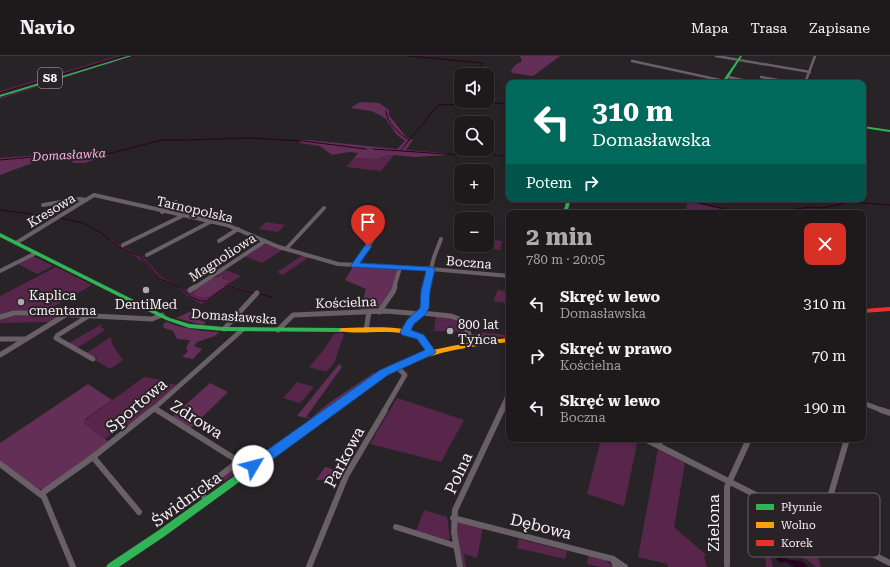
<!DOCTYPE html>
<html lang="pl">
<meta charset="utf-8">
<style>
:root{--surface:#1e1a1c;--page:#262325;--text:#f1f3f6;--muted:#a1a1a3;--line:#3c383b;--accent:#afaaad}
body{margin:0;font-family:"Roboto Serif",serif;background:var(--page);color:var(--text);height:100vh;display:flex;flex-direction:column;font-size:15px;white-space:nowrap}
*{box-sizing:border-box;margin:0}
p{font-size:13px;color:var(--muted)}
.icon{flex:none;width:22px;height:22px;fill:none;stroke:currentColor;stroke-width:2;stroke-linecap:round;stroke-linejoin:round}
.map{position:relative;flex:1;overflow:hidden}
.panel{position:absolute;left:506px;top:154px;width:360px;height:232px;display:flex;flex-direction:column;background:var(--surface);border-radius:8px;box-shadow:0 2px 6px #0003,0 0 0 1px var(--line)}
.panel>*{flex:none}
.top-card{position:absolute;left:506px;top:24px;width:360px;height:122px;border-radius:8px;box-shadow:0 2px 6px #0003,0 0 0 1px var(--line);background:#00695c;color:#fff;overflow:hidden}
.tools{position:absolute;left:454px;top:12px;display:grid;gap:8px}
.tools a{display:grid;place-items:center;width:40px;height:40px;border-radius:8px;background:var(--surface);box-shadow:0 2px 6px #0003,0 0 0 1px var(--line);font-size:20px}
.pin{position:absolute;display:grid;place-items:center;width:34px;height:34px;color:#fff;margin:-41px -17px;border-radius:50% 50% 50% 0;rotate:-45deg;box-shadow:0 0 4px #0007}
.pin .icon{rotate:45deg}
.me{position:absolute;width:44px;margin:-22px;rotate:53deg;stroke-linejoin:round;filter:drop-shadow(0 0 3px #0008)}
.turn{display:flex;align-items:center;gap:14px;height:84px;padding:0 20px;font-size:18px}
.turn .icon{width:52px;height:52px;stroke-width:2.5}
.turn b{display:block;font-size:28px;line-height:34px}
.then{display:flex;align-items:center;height:38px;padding:0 20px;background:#0003;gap:8px;font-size:15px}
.round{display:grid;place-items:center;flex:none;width:42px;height:42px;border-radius:8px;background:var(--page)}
.head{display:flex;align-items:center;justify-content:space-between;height:68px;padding:0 20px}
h1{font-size:24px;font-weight:700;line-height:30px;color:var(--accent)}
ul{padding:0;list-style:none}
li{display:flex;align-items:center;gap:12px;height:52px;padding:0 20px}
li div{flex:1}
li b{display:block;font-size:15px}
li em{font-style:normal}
header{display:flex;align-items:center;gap:24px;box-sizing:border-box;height:56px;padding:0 20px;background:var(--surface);border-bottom:1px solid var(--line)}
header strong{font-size:19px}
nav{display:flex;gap:22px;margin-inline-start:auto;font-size:14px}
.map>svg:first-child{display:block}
</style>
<header>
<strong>Navio</strong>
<nav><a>Mapa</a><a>Trasa</a><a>Zapisane</a></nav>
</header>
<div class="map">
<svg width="890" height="511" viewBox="0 0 890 511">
<rect width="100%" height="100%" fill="#282326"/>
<g fill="#59264b" fill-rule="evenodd">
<polygon points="117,0 124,0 0,38 0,35"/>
<polygon points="133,0 139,0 98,11 0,43 0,41"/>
<polygon points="394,99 381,115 346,111 354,102 378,103 384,100"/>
<polygon points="687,145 738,157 686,157"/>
<polygon points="266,166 285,169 278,176 259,173"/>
<path d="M111,183l4,4 27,13 19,21 29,15 34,-23 17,7 -14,9 29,7 -1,1 -28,-6 -21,15 -5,2 -14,-8 -9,-9 -20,-9 -17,-19 -1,1c-8,-9 -22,-12 -32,-20zM225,218l-2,5 5,3 -4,3 -30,7 22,-16z"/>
<polygon points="488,183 502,185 500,194 484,192 487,189"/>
<polygon points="262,188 266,188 284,193 262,207 244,200"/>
<polygon points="303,199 309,201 283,219 277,216"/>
<polygon points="33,200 53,210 37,218 18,208"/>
<polygon points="56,211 92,229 44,256 0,260 0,240"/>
<polygon points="498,234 509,235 509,247 493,245"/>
<polygon points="63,258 51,266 0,267 0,262 12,260"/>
<polygon points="434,258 460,264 467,276 434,275 436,260"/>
<polygon points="102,268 101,271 105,274 77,292 69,287"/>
<polygon points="477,276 509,279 509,281 484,281 473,283 465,281 470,281 472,278 477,278"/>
<polygon points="342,277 344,279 334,307 326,316 309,311 323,295 334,278"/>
<polygon points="111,281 112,288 123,304 110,313 95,304 98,302 86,297"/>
<polygon points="144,321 162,324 161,326 177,329 129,370 124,367 105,383 84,368 85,364"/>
<polygon points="297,326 314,331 303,344 299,347 283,342"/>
<polygon points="397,342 464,364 441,406 370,388"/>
<polygon points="601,383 638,383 624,450 587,438"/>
<polygon points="658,393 685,407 674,471 706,499 704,501 707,511 668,511 667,508 638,501"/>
<polygon points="239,403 241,403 249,408 208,437 209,433 234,412"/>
<polygon points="424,454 447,461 450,482 448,484 416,475"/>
<path d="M457,466l26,6 -6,30 -13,-4 2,13h-3c-4,-15 -7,-30 -6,-45z"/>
<polygon points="519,483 567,495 565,503 517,492"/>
<path d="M764,484l54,17 3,10h-5c-8,-8 -15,-11 -25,-12 -7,0 -11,-5 -19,-4l-2,4 3,12h-7z"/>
<polygon points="589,499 605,503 613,511 600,511 587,508"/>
</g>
<g fill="#642f56">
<polygon points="520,0 560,0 533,20 512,17 511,15 514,10 522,5"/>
<polygon points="364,46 379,47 389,54 389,59 406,81 413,84 406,94 445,97 448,99 414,101 394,99 384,100 378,103 354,102 358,97 349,96 332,99 320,90 300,87 299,84 308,84 397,93 405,85 397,79 386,63 380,59 371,55 351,52 358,47"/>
<polygon points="53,98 106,98 109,99 84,107 73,107 72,104 49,105 46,102 0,119 0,102"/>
<polygon points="353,211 398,214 391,236 378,254 360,255 366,233 345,224"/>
<path d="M226,218l-3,2v3l6,2 -5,4 1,1c-10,6 -19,16 -31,8 3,-9 22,-18 32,-20z"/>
<polygon points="200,251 189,261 206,266 203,269 176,262"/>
<path d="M167,266c17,7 34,9 52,10l-4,4 -18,6 -3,4 8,3 -9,10 -11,-2 6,-6 -2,-3 4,-8 -13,-1 -4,-8 -9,-3 -1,-4z"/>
<polygon points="339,308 342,311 306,361 311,362 329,347 375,316 375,318 311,363 297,360"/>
<polygon points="210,327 228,336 191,372 172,361"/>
<polygon points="88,328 112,344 85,363 84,368 109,386 45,433 38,433 0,406 0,387"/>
<polygon points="325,411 326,411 341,416 331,423 316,424"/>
</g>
<polygon fill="#27031f" points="779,500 790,504 802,505 808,511 794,511 786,506 780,507 776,503"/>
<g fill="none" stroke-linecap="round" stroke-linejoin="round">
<g stroke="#27031f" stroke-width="1">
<polyline points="408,0 483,7"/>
<polyline points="113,6 135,0"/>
<polyline points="476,16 482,8"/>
<polyline points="0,37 123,0"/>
<polyline points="0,41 10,38"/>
<path d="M386,55c0,11 14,24 23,29"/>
<polyline points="186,84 250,82 303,85 366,93"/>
<polyline points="373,93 460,99 488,98 509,101"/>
<polyline points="401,94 438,49 509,47"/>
<polyline points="0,104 54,99 103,99 162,84 185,84"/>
<polyline points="682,143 742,157"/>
<polyline points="0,154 55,161"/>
<polyline points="763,157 811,151 823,152 849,146 890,149"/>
<polyline points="61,162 83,167 101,177 119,191 140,200 159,222 181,232 191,241 200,245 206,245 227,230 255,237"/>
<polyline points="259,238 272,241"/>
</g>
<g stroke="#695f66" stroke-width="2.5">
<polyline points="716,0 810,16"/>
<polyline points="632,5 734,27"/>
<polyline points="728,21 758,27"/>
<polyline points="761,21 796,27"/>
<polyline points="805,27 815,0"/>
</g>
<g stroke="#695f66" stroke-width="4">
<polyline points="43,149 79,143 86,144"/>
<polyline points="162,156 176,146"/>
<polyline points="219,185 238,173"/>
<polyline points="16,187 94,139 227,169 279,191 338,208 431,213 509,220"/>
<polyline points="123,189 182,160"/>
<polyline points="286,193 324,152"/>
<polyline points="147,199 210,166"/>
<polyline points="355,210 375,180"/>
<polyline points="0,215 36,197"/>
<polyline points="194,232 265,185"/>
<polyline points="394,232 400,212"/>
<polyline points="426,232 434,201 441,183"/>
</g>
<g stroke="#695f66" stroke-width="5">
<polyline points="190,234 195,231"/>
<polyline points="379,256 393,236 395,231"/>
<polyline points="422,257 451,260 462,264 469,278"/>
<polyline points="90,259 58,279 56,282 93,303"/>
<polyline points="0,261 14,257 36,257 152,263 162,259"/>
<polyline points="224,273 257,237"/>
<polyline points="278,274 293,259 386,255 421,258"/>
<polyline points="366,274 369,256"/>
<path d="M405,276c4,-9 12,-12 17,-20 5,-7 3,-17 5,-25"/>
<polyline points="0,283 24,283"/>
<polyline points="0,299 67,258"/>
<polyline points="863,347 884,355"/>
<polyline points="154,352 158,355"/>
<polyline points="151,355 242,274"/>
<polyline points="384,355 405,319 396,310"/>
<polyline points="501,355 509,338"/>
</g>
<g stroke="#695f66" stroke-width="6">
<polyline points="157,354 235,403 234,409 199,436 207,444"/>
<polyline points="881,354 890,357"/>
<polyline points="645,383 890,507"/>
<polyline points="658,389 662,383"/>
<polyline points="93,401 139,456"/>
<polyline points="0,408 44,441 73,511"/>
<polyline points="41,438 93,401 152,354"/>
<polyline points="453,462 613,503 616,511"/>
<polyline points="396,471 456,490"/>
<polyline points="821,472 847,383"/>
<polyline points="613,503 625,511"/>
<polyline points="727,509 727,431 749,383"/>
<polyline points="309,511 346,420 385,354"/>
<polyline points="460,511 454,476 455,454 502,354"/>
</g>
<g fill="#30b455" fill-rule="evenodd">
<polygon points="128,0 132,0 0,41 0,39"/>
<polygon points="740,0 742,0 726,25 721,27 716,27 724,23"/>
<polygon points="863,70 890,74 890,76 863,72"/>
<polygon points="567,143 571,143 567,157 563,157"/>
<polygon points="0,177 170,262 190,268 224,271 342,272 345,274 342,276 224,275 189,272 166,264 0,181"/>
<polygon points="339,346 342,347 343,349 342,351 165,480 119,511 106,511 108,508 159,474 336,347"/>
</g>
<path fill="#ff9f0a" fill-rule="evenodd" d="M342,272c22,0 61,-4 80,7 5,4 8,10 11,15 25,-6 50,-10 76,-12v4c-36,4 -73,9 -107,25 -22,10 -41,25 -60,40l-3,1 -3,-1 -1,-2 1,-2c31,-22 56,-39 92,-51 -3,-5 -5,-10 -10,-13 -19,-13 -56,-3 -78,-8l-1,-1z"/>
<polygon fill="#e5322d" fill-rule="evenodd" points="890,251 890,255 863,257 863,253"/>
</g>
<polygon fill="#1a73e8" stroke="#114b97" points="368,187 372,190 360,207 431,211 435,213 430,235 429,252 425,259 414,268 411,274 424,279 436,296 434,298 388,319 258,414 253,415 249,414 247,410 249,407 380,314 425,294 417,283 402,279 400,276 407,264 420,252 421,235 426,215 352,211 350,210 352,208 366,188"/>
<g fill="#afaaad" stroke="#292226" stroke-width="1.5">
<circle cx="146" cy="234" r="4"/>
<circle cx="21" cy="246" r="4"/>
<circle cx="450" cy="275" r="4"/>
</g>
<g text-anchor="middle" stroke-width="4" stroke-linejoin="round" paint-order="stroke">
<rect fill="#292226" stroke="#b9b4b7" stroke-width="1" x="38" y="12" width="24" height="20" rx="3"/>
<g font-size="12" font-weight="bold" fill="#f7f2f5">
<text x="50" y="26">S8</text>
</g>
<g font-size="12" font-style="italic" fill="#ffb5e7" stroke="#292226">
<text transform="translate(69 99) rotate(-3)" y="4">Domasławka</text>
</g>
<g font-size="13" fill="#f7f2f5" stroke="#292226">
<text transform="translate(195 153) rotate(13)" y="5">Tarnopolska</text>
<text transform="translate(51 154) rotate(-31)" y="5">Kresowa</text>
<text transform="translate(222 201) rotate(-33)" y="5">Magnoliowa</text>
<text transform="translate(469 206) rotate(5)" y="5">Boczna</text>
<text transform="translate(346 246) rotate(-2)" y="5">Kościelna</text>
<text transform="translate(234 260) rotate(4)" y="5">Domasławska</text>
</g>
<g font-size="13" fill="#f7f2f5" stroke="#292226" text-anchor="start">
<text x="29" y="244">Kaplica<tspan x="29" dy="15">cmentarna</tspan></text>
<text x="146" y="253" text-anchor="middle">DentiMed</text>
<text x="458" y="273">800 lat<tspan x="458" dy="15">Tyńca</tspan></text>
</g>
<g font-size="16" fill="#f7f2f5" stroke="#292226">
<text transform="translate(136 349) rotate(-40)" y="6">Sportowa</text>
<text transform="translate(197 363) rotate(32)" y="6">Zdrowa</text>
<text transform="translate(344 401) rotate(-62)" y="6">Parkowa</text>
<text transform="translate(458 417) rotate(-65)" y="6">Polna</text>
<text transform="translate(186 443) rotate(-36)" y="6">Świdnicka</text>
<text transform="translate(713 467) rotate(-90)" y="6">Zielona</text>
<text transform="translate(541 470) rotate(14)" y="6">Dębowa</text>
</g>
</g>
<rect x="748" y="437" width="132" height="64" rx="6" fill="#292226" stroke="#676064" stroke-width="1"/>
<rect x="756" y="448" width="18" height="6" fill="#30b455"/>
<rect x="756" y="466" width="18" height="6" fill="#ff9f0a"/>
<rect x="756" y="484" width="18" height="6" fill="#e5322d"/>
<g font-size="11" fill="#f7f2f5">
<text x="781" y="455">Płynnie</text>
<text x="781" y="473">Wolno</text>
<text x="781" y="491">Korek</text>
</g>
</svg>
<div class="tools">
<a><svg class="icon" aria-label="sound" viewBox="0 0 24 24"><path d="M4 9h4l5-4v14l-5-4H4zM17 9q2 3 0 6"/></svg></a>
<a><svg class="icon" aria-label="search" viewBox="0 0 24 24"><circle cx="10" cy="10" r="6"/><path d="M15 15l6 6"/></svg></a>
<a>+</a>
<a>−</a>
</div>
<div class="pin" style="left:368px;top:190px;background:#d93025"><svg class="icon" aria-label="arrive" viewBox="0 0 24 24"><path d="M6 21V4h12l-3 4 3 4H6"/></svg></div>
<svg class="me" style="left:253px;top:410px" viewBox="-20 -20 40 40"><circle r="19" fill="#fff"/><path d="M0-13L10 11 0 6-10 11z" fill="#1a73e8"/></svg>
<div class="top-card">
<div class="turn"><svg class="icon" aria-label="left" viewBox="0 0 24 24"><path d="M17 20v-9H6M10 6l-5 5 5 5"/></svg><div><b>310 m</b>Domasławska</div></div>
<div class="then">Potem<svg class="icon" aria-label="right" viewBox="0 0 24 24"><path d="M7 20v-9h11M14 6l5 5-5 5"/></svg></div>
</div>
<section class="panel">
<div class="head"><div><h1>2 min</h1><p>780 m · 20:05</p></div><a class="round" style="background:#d93025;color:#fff"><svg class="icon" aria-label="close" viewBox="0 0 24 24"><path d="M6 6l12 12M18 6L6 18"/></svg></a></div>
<ul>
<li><svg class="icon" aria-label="left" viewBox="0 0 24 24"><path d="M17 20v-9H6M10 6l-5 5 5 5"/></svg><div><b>Skręć w lewo</b><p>Domasławska</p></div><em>310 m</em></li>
<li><svg class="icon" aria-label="right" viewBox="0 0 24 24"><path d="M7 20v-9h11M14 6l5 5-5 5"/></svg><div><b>Skręć w prawo</b><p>Kościelna</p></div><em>70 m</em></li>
<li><svg class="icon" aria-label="left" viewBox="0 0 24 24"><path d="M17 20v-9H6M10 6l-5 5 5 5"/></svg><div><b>Skręć w lewo</b><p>Boczna</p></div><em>190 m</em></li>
</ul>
</section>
</div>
